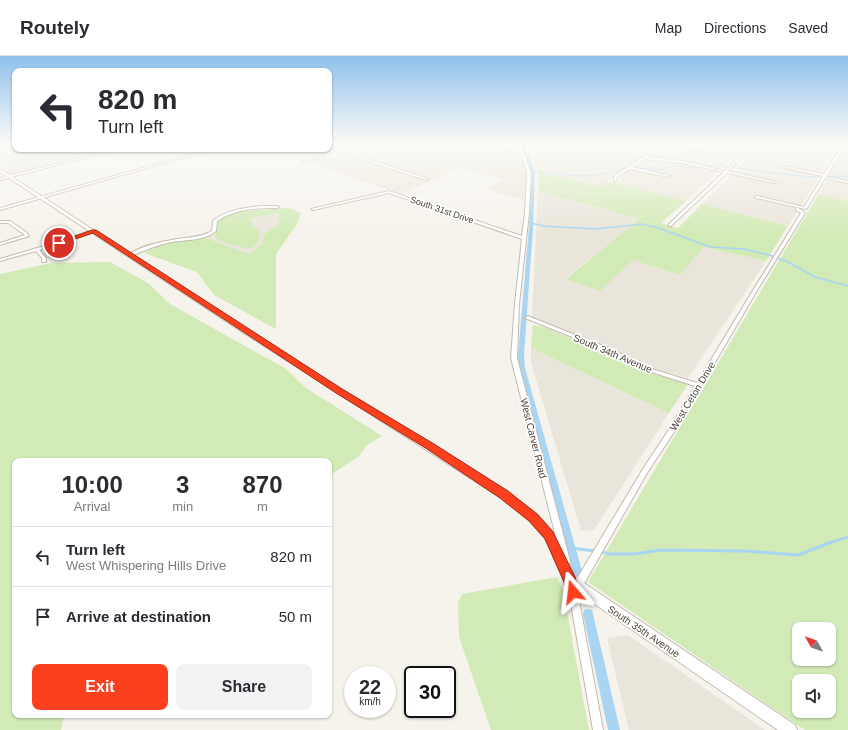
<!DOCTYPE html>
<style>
:root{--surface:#fff;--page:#f2f2f3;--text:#2b2b33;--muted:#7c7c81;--line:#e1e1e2;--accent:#fc3f1d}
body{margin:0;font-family:Helvetica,sans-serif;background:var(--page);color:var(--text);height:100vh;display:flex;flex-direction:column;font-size:15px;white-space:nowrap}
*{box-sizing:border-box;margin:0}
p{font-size:13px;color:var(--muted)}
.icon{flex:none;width:22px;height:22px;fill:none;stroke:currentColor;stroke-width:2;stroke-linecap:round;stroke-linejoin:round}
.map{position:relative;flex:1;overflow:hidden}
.panel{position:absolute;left:12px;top:402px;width:320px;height:260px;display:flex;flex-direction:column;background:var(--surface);border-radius:8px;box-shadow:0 1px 3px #0004}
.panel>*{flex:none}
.guide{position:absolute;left:12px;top:12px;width:320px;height:84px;border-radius:8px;box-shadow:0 1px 3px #0004;background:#fff;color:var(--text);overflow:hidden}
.needle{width:26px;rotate:310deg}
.controls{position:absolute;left:792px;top:566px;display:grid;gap:8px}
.controls a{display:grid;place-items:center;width:44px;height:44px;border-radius:8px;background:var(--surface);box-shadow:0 1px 3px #0004;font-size:20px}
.speed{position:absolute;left:344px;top:610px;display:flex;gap:8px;font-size:20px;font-weight:700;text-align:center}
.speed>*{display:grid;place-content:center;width:52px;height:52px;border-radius:50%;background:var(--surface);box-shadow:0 1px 3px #0004;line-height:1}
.speed small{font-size:10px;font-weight:400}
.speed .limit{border:2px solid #111;border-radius:6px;background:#fff;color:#111}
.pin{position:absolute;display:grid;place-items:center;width:34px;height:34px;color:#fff;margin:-17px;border:2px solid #fff;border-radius:50%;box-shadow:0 1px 4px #0007}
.me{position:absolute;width:44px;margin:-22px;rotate:343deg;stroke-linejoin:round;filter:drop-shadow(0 0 3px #0008)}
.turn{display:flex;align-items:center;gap:14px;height:84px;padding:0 20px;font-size:18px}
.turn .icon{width:52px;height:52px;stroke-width:2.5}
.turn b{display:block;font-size:28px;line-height:34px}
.eta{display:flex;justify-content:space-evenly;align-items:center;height:68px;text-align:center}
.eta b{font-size:24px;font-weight:600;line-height:28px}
.action{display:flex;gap:8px;margin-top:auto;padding:8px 20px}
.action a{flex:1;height:46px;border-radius:8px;background:var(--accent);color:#fff;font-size:16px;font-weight:600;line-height:46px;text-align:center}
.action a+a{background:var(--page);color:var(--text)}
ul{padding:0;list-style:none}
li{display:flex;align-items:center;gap:12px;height:60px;padding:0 20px;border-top:1px solid var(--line)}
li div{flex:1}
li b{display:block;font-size:15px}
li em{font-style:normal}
header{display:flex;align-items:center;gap:24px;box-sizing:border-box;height:56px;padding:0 20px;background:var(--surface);border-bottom:1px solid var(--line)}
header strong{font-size:19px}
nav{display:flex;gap:22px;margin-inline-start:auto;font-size:14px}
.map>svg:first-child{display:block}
</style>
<header>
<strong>Routely</strong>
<nav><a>Map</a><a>Directions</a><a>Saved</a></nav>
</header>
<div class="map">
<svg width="848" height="674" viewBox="0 0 848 674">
<rect width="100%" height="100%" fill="#f6f3ec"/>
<g fill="#eae5da">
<polygon points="0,87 15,87 15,93 115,93 13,118 10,118 4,113 5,110 0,108"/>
<polygon points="363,87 479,87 519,97 527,116 525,144 486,133 502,124 459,112 401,138 307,106"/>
<polygon points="526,87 664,87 598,131 537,115"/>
<polygon points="669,87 748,87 686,145 614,126 622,125 619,121"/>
<polygon points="763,87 804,87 836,93 788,170 702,148"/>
<polygon points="844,95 848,96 848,145 818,139"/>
<polygon points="538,135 639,163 566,222 633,204 680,219 704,191 766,205 688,322 649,311 532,261"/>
<polygon points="275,157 279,158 282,162 279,167 267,176 263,187 249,198 206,182 216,177 215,181 259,175 253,171 251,163"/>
<polygon points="531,292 669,357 594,474 581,475 531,306"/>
<polygon points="628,579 765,674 629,674 607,582"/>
</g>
<g fill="#d2eab5" fill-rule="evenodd">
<polygon points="537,115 598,131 608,125 686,145 661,167 678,172 702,148 788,170 766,205 704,191 680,219 633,204 600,235 566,223 639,163 538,135 539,126"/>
<path d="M818,139l30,6v529h-43l-217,-148zM799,573h30v30h-30zM799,625h30v30h-30z"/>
<path d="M284,152l8,1 9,4 -4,11 -21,30v75l-62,-34 -17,-23 -53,-19 12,-6 20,-7 30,-2 43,16 14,-11c0,-13 9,-12 16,-20l-1,-4 4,-1 -3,-4 -4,-1 -24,6 2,8 6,4c2,9 -2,16 -12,18l-26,-8 -6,-4 3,-16c20,-14 44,-10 66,-13z"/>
<polygon points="110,206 148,227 170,248 286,313 306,332 382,380 367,389 359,400 329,420 329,405 15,405 15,659 64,659 61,674 0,674 0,218 51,207"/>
<polygon points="533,269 546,272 648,314 688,328 669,357 531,292"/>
<polygon points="557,521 563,535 589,674 491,674 459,581 458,547 462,538"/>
</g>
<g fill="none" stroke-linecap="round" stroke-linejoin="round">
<g stroke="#a9d4f2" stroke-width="1">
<polyline points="637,112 661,114 675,110 696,112 719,109 770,117 814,121 848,120"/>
<path d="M533,115c21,2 42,7 63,4 11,-1 20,-6 31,-7"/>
</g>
<polyline stroke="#a9d4f2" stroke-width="1.5" points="531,167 544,170 595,173 642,168 659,172 710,191 744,193 769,199 786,205 815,221 848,230"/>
<polyline stroke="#a9d4f2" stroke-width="2.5" points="829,487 848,481"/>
<g stroke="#a9d4f2" stroke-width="3">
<polyline points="571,492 595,495"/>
<polyline points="599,495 609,498 634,498 661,494 746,495 798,499 832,486"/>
</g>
<g fill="#a9d4f2" fill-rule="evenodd">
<polygon points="521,87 525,87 535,116 533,172 524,299 525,312 582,515 580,518 577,520 574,518 572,515 519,312 518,299 529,172 531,116"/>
<polygon points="588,553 592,554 593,558 620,674 608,674 583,558 584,554"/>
</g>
<defs>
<g id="minor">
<polygon points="354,87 357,87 338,94 429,123 426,124 335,95 305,106 303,105"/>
<polygon points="481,87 485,87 520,95 518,87 520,87 531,117 529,157 519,248 517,302 570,505 569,508 566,509 563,508 562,505 511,302 515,248 522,183 389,137 313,154 311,153 389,135 522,180 525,157 527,117 521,97"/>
<polygon points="665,87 703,95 702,96 666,89 647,101 682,105 725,115 754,87 757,87 728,115 776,126 774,127 727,117 671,170 669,170 669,168 724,116 682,107 645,103 632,111 671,120 669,121 630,113 617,121 616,125 614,125 614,120"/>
<polygon points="802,87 807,87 840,93 844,87 846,87 843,93 848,94 848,96 842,95 826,121 848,125 848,127 825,122 807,152 805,153 756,142 755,141 757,140 804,151 822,122 821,121 823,120 781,111 783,110 824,118 839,94"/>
<polygon points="15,89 15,91 0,94 0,92"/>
<polygon points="115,93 119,93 0,124 0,122"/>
<polygon points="210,93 214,93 0,154 0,152"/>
<path d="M261,150h16l2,1 -2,1c-21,0 -42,1 -60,13l-1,10c-13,11 -33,8 -49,12 -12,3 -24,8 -36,13l-3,-1c11,-8 31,-13 44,-15 14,-3 28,-2 40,-9l1,-10c13,-11 32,-13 48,-15z"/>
<polygon points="796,152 798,152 805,157 756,236 676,373 647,417 581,533 577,534 603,674 593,674 567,525 568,522 571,521 574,522 575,526 643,413 672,369 695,330 645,314 607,295 525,262 528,260 530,261 611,293 649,312 697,327 752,236 801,157 796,154"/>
<polygon points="0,165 10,165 27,177 29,180 0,189 0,187 25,179 8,167 0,167"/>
<polygon points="93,174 96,175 39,194 46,202 46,206 42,206 42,202 36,195 0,205 0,203 44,190"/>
</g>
<polygon id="tertiary" points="0,113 234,266 507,436 537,458 553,476 575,521 795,669 797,674 778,674 567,529 545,482 529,464 501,442 230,268 0,116"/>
</defs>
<use href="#minor" stroke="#c2bbae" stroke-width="2"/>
<use href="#tertiary" stroke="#c2bbae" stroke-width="2"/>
<use href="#minor" fill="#fff" fill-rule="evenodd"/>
<use href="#tertiary" fill="#fff" fill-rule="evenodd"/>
</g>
<linearGradient id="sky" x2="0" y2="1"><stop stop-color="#8fc1ec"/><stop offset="0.48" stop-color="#fbfaf6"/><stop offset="1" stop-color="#fbfaf6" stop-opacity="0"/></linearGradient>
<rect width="848" height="181" fill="url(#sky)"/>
<polygon fill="#fc3f1d" stroke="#a42913" points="92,174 96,174 342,333 434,388 508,435 537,458 553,476 575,521 579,536 577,541 573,543 568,541 564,526 545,483 529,465 500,442 427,393 336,337 93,177 61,188 56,187"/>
<g text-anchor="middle" stroke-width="3.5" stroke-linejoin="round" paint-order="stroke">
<g font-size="9" fill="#4b4439" stroke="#fff">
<text transform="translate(442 154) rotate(19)" y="3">South 31st Drive</text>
</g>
<g font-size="10" fill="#4b4439" stroke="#fff">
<text transform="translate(613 297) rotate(23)" y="4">South 34th Avenue</text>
<text transform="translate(692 340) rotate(-59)" y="4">West Ceton Drive</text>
<text transform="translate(534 382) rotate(76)" y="4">West Carver Road</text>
<text transform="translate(644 575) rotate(34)" y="4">South 35th Avenue</text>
</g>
</g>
</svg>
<div class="controls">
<a><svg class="needle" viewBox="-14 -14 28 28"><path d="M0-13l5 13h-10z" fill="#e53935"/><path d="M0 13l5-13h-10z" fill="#7c7c81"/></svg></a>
<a><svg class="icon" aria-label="sound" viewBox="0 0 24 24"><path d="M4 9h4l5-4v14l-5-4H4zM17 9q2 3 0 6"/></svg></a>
</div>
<div class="speed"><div>22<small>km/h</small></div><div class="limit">30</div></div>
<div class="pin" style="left:59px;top:187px;background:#d93025"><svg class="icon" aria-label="arrive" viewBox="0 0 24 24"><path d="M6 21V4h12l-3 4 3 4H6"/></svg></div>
<svg class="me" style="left:573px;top:536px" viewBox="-20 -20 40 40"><path d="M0-17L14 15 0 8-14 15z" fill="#fc3f1d" stroke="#fff" stroke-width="4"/></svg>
<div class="guide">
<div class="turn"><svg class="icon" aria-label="left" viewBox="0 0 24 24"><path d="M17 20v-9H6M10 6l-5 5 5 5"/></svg><div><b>820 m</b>Turn left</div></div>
</div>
<section class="panel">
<div class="eta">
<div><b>10:00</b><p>Arrival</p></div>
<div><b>3</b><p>min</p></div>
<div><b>870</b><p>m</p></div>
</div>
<ul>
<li><svg class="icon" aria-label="left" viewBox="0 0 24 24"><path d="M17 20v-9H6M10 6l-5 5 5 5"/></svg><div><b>Turn left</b><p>West Whispering Hills Drive</p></div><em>820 m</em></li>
<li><svg class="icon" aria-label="arrive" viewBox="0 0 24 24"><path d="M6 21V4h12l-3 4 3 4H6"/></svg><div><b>Arrive at destination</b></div><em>50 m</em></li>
</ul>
<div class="action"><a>Exit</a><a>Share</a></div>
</section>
</div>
